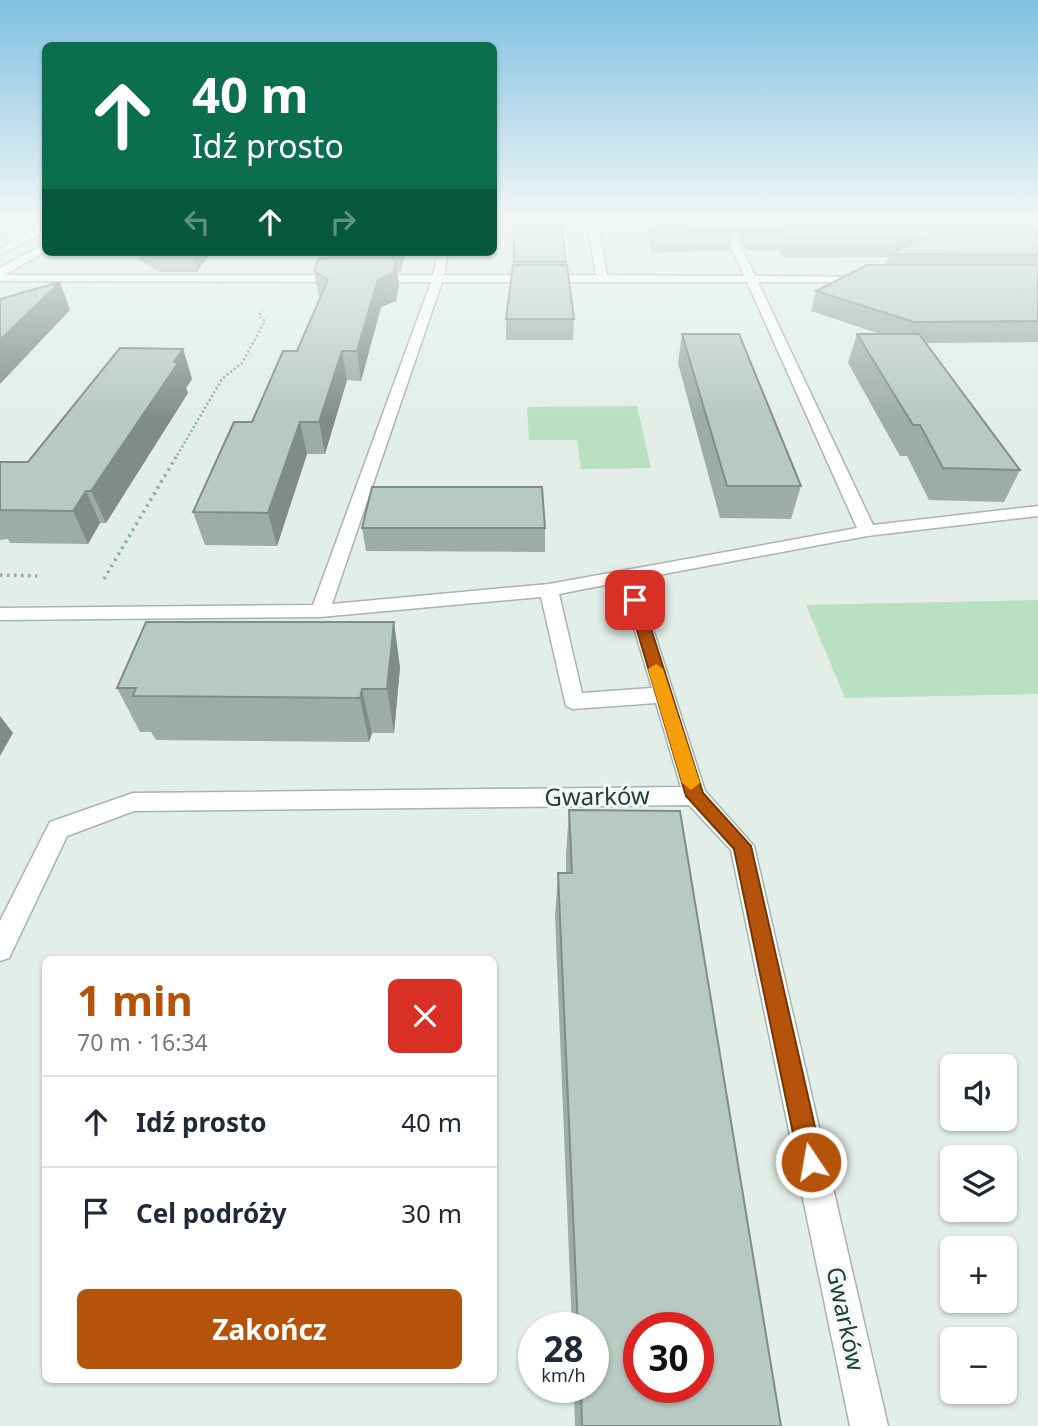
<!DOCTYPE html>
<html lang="pl">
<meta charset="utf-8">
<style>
:root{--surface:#fff;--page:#f2f2f3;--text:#1f2937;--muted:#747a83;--line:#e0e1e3;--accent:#b45309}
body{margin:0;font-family:"Noto Sans",sans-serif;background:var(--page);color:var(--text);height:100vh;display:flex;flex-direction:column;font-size:26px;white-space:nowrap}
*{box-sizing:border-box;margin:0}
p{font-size:23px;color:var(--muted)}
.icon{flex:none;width:38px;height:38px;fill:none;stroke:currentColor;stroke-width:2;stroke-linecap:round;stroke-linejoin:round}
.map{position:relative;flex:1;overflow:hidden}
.details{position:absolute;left:42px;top:956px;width:455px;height:427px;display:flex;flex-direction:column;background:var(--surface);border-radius:10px;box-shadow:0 2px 5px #0004}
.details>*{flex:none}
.top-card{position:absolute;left:42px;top:42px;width:455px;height:214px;border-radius:10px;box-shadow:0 2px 5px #0004;background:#0b6e4f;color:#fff;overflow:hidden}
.fabs{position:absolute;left:940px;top:1054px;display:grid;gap:14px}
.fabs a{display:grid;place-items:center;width:77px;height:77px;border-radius:10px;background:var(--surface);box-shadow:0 2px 5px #0004;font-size:35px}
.speed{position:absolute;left:518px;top:1312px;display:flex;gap:14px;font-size:35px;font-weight:700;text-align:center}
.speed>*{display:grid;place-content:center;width:91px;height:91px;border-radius:50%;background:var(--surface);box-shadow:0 2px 5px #0004;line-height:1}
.speed small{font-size:18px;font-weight:400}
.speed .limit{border:10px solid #d22;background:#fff;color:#111}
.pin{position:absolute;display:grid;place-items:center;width:60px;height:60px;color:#fff;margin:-30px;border-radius:14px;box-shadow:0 4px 10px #0006}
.me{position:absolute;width:77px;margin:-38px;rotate:348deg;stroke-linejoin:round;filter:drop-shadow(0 0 5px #0008)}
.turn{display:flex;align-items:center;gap:24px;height:147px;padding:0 35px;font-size:32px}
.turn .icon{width:91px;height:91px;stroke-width:2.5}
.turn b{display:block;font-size:49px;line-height:60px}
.lanes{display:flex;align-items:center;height:66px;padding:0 35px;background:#0003;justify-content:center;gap:35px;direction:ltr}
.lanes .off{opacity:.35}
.round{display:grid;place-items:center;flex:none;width:74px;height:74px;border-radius:10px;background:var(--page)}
.summary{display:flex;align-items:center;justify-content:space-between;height:119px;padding:0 35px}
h1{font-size:42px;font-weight:700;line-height:52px;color:var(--accent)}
.action{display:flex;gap:14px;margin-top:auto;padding:14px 35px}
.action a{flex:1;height:80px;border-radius:10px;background:var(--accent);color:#fff;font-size:28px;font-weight:700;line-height:80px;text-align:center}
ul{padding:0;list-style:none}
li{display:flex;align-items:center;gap:21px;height:91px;padding:0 35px;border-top:2px solid var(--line)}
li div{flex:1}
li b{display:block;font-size:26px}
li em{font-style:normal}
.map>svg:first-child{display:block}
</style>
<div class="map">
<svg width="1038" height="1426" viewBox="0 0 1038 1426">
<rect width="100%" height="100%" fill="#e2eee7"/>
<g fill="#b9e0c1">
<polygon points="637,406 651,468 581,469 577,440 529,440 527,407"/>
<polygon points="1038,600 1038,694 845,698 806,605"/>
</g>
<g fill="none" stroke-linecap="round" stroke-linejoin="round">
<defs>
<g id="minor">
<path d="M587,220h10l10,55 137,1 -25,-56h10l26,56 117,1v4l-4,1h-110l115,243 165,-19v10l-171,20 -230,43 68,212 49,55 134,580h-38l-119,-576 -42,-45 -555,6 -67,25 -58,122 -9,3v-40l50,-99 83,-29 548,-6 -25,-84 -83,6 -7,-3 -25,-109 -221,20 -320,3v-12l313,-3 118,-323 -431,-1v-13l46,-25v8l-41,24h428l5,-23h10l-4,23h152zM442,282h305l110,246 -308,56 -217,20zM620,582l32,106 -70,5 -23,-99z"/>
<polygon points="46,224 46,231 0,255 0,248"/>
</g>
</defs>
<use href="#minor" stroke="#a4b6ae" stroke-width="3"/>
<polyline stroke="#80b49f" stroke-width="2.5" stroke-dasharray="2 2.5" stroke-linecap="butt" points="175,459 222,379 242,363 265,321 259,316 262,310"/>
<g stroke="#80b49f" stroke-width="3.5" stroke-dasharray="2.5 4.5" stroke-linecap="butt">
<polyline points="0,575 38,576"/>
<polyline points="104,579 176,457"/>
</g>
<use href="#minor" fill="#fff" fill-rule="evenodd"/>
</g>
<g fill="#9dada5">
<polygon points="514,220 566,262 574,319 573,340 506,340 506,319 514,265"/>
<polygon points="645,220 728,220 733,231 730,250 651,253"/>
<polygon points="732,220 1038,220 1038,342 926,343 1020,470 1004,502 929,500 907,456 900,456 848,363 857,334 880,334 811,311 816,291 886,265 889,257 784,258 779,250 746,250"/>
<polygon points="137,252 211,252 197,272 159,272 140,260"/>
<polygon points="405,252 401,272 397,272 399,285 396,301 381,307 361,381 347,380 325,454 307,454 277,546 205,545 193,512 297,351 320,299 319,298 314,271 325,258 325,254"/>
<polygon points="682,334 801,486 791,519 720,518 678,363"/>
<polygon points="183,349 192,379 186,388 188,393 106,523 100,523 88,544 10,543 8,539 0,540 0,462 28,462"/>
<polygon points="362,528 545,528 545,552 366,551"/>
<polygon points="400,667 394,733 372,733 369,742 156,740 151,732 140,732 117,688"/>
<polygon points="569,810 781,1426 575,1426 574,1388 593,1388 593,1328 572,1328 555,916 558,873 566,873 566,855"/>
</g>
<g fill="#808d86">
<polygon points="191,252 211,252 197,272"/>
<polygon points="399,252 405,252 401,272 399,254"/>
<polygon points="396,258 399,285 396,301 381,307 361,381 357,351 378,279"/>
<polygon points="60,282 70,310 0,384 0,340"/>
<polygon points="183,349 192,379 186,388 188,393 106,523 91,491"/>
<polygon points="342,351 347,380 325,454 319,422"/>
<polygon points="300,422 307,454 277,546 268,513"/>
<polygon points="86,491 100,523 88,544 73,511"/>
<polygon points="394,622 400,667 394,733 387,689"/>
<polygon points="362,689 372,733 369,742 360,698"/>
<polygon points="0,716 13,733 0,756"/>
</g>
<g fill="#b7c9c0" stroke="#808d86" stroke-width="2" fill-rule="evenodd">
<polygon points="514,220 561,220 566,262 514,262"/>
<polygon points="650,220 728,220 733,231 653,234"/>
<polygon points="744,220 1017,220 1038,235 1038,255 890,254 921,238 789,239 783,231 750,231"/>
<rect x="325" y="252" width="74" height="2"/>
<polygon points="319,258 396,258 393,273 378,279 357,351 342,351 319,422 300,422 268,513 193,512 234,422 252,422 283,351 297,351 328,280 314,271"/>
<polygon points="513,265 567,265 574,319 506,319"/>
<polygon points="867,265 1038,265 1038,321 914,322 816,291"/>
<polygon points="60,282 0,340 0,299"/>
<polygon points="682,334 739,334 801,486 727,486"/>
<polygon points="857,334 919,334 1020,470 943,468 920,425 913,425"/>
<polygon points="120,348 183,349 174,362 178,363 91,491 86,491 73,511 0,510 0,462 28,462"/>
<polygon points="372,487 542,487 545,528 362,528"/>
<polygon points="146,622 394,622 387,689 362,689 360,698 133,696 136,688 117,688"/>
<path d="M569,810l111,1 101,615h-199l-1,-38h12v-60h-15l-20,-455h14zM639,1328h59v60h-59z"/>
</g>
<linearGradient id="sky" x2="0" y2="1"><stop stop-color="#81c0e1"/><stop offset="0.53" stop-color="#f2f7f4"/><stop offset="1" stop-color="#f2f7f4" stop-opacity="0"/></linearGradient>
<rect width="1038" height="419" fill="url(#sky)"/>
<polygon fill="#b45309" stroke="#753606" stroke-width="2" points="635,595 642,600 703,793 751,846 823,1162 820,1171 811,1174 803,1171 799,1162 734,849 686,796 628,600"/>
<polygon fill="#f59e0b" points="656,664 663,669 700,783 691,790 682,783 648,669"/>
<g text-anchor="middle" stroke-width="6" stroke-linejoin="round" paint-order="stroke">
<g font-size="24" fill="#204035" stroke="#f3faf6">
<text transform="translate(597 797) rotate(-1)" y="8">Gwarków</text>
<text transform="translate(845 1319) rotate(78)" y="8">Gwarków</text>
</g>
</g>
</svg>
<div class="fabs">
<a><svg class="icon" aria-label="sound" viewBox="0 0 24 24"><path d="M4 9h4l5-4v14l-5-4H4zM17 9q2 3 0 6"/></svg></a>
<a><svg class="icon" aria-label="layers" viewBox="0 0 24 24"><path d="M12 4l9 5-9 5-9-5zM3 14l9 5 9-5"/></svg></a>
<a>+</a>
<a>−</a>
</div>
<div class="speed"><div>28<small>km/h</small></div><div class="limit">30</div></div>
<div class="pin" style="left:635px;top:600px;background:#d93025"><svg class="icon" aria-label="arrive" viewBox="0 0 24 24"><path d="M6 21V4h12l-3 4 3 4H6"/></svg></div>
<svg class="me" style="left:811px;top:1162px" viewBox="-20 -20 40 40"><circle r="17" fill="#b45309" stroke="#fff" stroke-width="3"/><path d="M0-11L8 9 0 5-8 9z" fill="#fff"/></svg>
<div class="top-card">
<div class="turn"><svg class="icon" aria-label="ahead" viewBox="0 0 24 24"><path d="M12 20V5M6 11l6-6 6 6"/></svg><div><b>40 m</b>Idź prosto</div></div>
<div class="lanes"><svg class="icon off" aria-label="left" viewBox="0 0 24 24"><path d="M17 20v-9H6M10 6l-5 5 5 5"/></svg><svg class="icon" aria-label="ahead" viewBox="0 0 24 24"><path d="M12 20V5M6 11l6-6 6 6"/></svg><svg class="icon off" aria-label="right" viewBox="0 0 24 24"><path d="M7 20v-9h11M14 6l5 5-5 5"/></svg></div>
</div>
<section class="details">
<div class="summary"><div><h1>1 min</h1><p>70 m · 16:34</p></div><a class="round" style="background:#d93025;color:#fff"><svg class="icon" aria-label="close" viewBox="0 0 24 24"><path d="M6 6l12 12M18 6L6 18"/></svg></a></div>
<ul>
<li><svg class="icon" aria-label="ahead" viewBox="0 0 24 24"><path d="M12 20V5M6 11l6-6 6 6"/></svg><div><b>Idź prosto</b></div><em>40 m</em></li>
<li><svg class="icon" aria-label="arrive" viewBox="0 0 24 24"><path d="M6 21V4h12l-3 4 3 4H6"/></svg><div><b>Cel podróży</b></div><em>30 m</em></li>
</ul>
<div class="action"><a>Zakończ</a></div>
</section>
</div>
